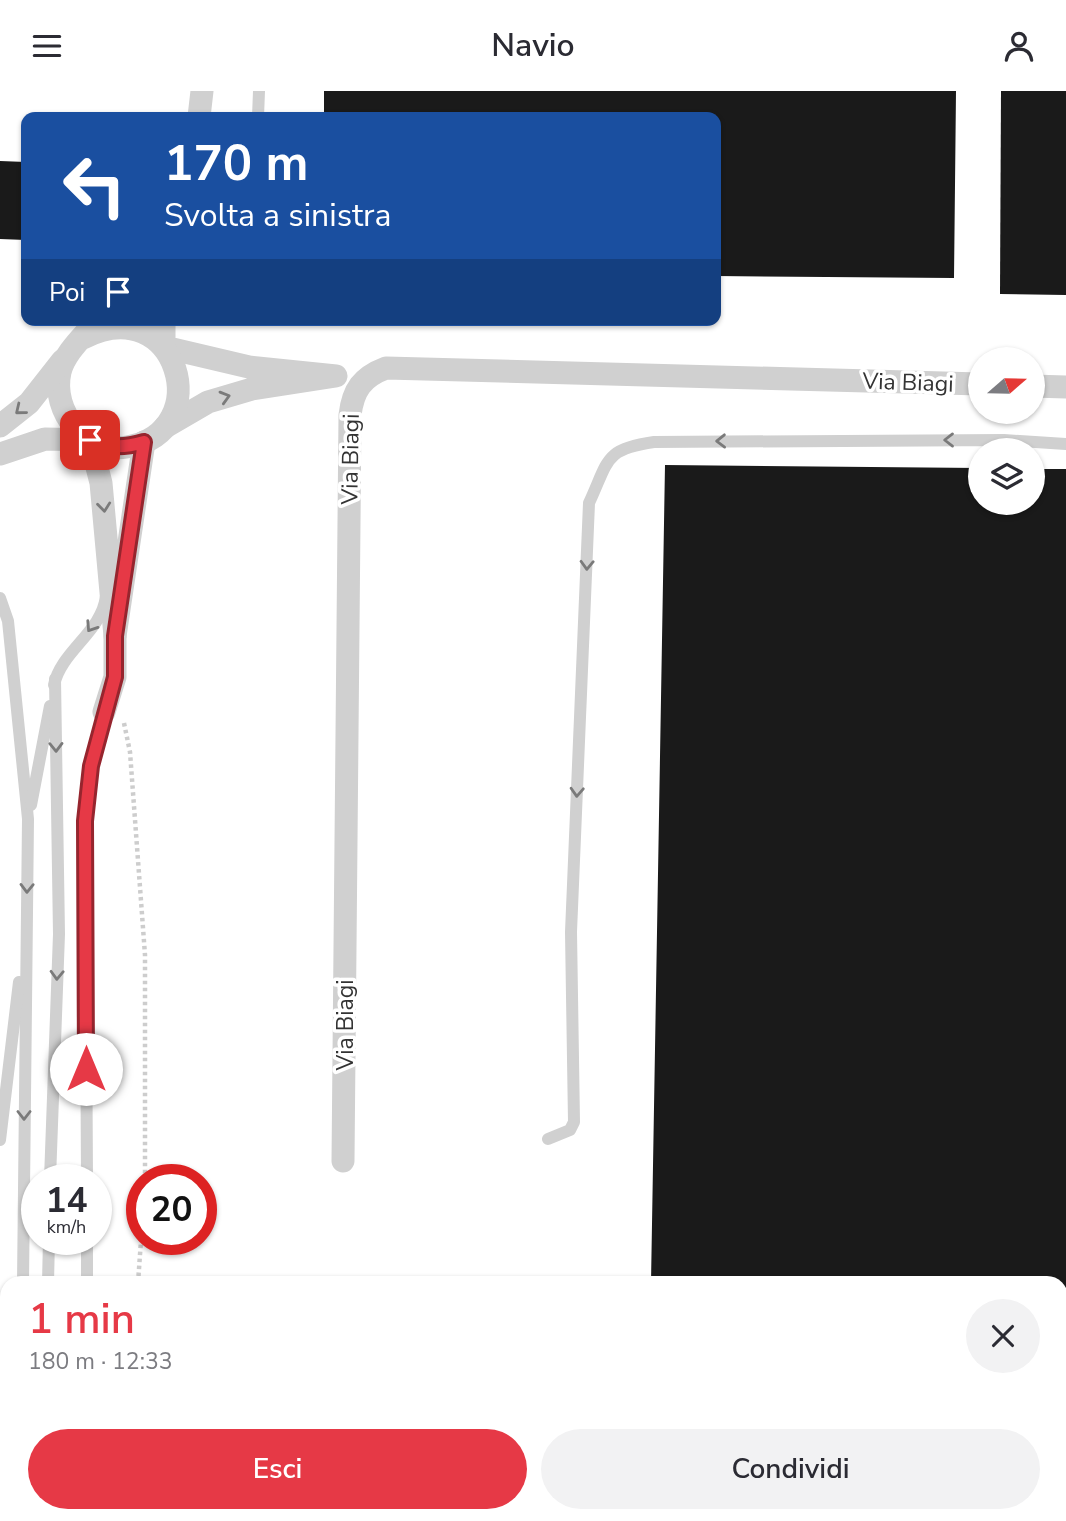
<!DOCTYPE html>
<html lang="it">
<meta charset="utf-8">
<style>
:root{--surface:#fff;--page:#f2f2f3;--text:#2b2b33;--muted:#7c7c81;--accent:#e63946}
body{margin:0;font-family:"Nunito Sans",sans-serif;background:var(--page);color:var(--text);height:100vh;display:flex;flex-direction:column;font-size:26px;white-space:nowrap}
*{box-sizing:border-box;margin:0}
p{font-size:23px;color:var(--muted)}
.icon{flex:none;width:38px;height:38px;fill:none;stroke:currentColor;stroke-width:2;stroke-linecap:round;stroke-linejoin:round}
.map{position:relative;flex:1;overflow:hidden}
.drawer{position:absolute;left:0px;top:1185px;width:1068px;height:247px;display:flex;flex-direction:column;background:var(--surface);border-radius:21px 21px 0 0;box-shadow:0 2px 5px #0004}
.drawer>*{flex:none}
.banner{position:absolute;left:21px;top:21px;width:700px;height:214px;border-radius:14px;box-shadow:0 2px 5px #0004;background:#1a4fa0;color:#fff;overflow:hidden}
.needle{width:46px;rotate:70deg}
.tools{position:absolute;left:968px;top:256px;display:grid;gap:14px}
.tools a{display:grid;place-items:center;width:77px;height:77px;border-radius:50%;background:var(--surface);box-shadow:0 2px 5px #0004;font-size:35px}
.speed{position:absolute;left:21px;top:1073px;display:flex;gap:14px;font-size:35px;font-weight:700;text-align:center}
.speed>*{display:grid;place-content:center;width:91px;height:91px;border-radius:50%;background:var(--surface);box-shadow:0 2px 5px #0004;line-height:1}
.speed small{font-size:18px;font-weight:400}
.speed .limit{border:10px solid #d22;background:#fff;color:#111}
.pin{position:absolute;display:grid;place-items:center;width:60px;height:60px;color:#fff;margin:-30px;border-radius:14px;box-shadow:0 4px 10px #0006}
.me{position:absolute;width:77px;margin:-38px;rotate:0deg;stroke-linejoin:round;filter:drop-shadow(0 0 5px #0008)}
.turn{display:flex;align-items:center;gap:24px;height:147px;padding:0 28px;font-size:32px}
.turn .icon{width:91px;height:91px;stroke-width:2.5}
.turn b{display:block;font-size:49px;line-height:60px}
.then{display:flex;align-items:center;height:66px;padding:0 28px;background:#0003;gap:14px;font-size:26px}
.round{display:grid;place-items:center;flex:none;width:74px;height:74px;border-radius:37px;background:var(--page)}
.head{display:flex;align-items:center;justify-content:space-between;height:119px;padding:0 28px}
h1{font-size:42px;font-weight:600;line-height:52px;color:var(--accent)}
.primary-button{display:flex;gap:14px;margin-top:auto;padding:14px 28px}
.primary-button a{flex:1;height:80px;border-radius:42px;background:var(--accent);color:#fff;font-size:28px;font-weight:600;line-height:80px;text-align:center}
.primary-button a+a{background:var(--page);color:var(--text)}
header{display:flex;justify-content:space-between;align-items:center;height:91px;padding:0 28px;background:var(--surface);font-size:32px;font-weight:600}
.map>svg:first-child{display:block}
</style>
<header><svg class="icon" aria-label="menu" viewBox="0 0 24 24"><path d="M4 6h16M4 12h16M4 18h16"/></svg>Navio<svg class="icon" aria-label="person" viewBox="0 0 24 24"><circle cx="12" cy="8" r="4"/><path d="M4 21q1-7 8-7t8 7"/></svg></header>
<div class="map">
<svg width="1066" height="1430" viewBox="0 0 1066 1430">
<rect width="100%" height="100%" fill="#fff"/>
<g fill="#1a1a1a">
<polygon points="324,0 956,0 954,187 716,185 716,26 324,26"/>
<polygon points="1001,0 1066,0 1066,204 1000,203"/>
<polygon points="0,70 26,71 26,149 0,148"/>
<polygon points="665,374 980,377 980,411 1032,411 1032,378 1066,378 1066,1430 723,1430 723,1424 1060,1424 1060,1192 651,1192"/>
</g>
<g fill="none" stroke-linecap="round" stroke-linejoin="round">
<g stroke="#cdcdcd" stroke-width="4.5" stroke-dasharray="3.5 3.5" stroke-linecap="butt">
<polyline points="124,632 130,661 145,864 145,1088"/>
<polyline points="138,1192 142,1135"/>
<polyline points="76,1430 78,1424"/>
</g>
<g stroke="#d0d0d0" stroke-width="12">
<polyline points="258,26 259,0"/>
<polyline points="0,507 8,530 28,728 23,1192"/>
<path d="M54,594c7,-34 48,-53 52,-89"/>
<polyline points="31,714 50,615"/>
<path d="M548,1048l22,-9 4,-8 -3,-190 18,-429c20,-43 15,-54 65,-61l350,-2 62,4"/>
<polyline points="0,1049 19,891"/>
<polyline points="50,1088 59,843 55,588"/>
<polyline points="87,1088 85,730 91,675 104,621"/>
<polyline points="87,1148 87,1192"/>
<polyline points="48,1192 49,1148"/>
<polyline points="0,1325 7,1314"/>
<polyline points="0,1340 7,1340"/>
</g>
<g stroke="#d0d0d0" stroke-width="23">
<polyline points="199,26 202,0"/>
<polyline points="164,229 164,256 249,276 336,285 252,298 208,311 165,336"/>
<path d="M83,247c95,-49 135,94 44,109 -41,7 -76,-35 -67,-75 5,-20 24,-36 37,-52"/>
<polyline points="1032,295 1066,296"/>
<polyline points="0,335 29,312 62,270"/>
<polyline points="0,363 45,348 90,349 101,392 115,545 144,351"/>
<polyline points="104,621 115,586 115,545"/>
<path d="M343,1070l7,-746c3,-25 12,-38 36,-47l594,16"/>
</g>
</g>
<defs><path id="oneway-chevron" d="M-2-3.5L2.5 0L-2 3.5" fill="none" stroke-width="1.6" stroke-linecap="round" stroke-linejoin="round" transform="scale(1.75)"/></defs>
<g stroke="#7a7a7a">
<use href="#oneway-chevron" transform="translate(225 306) rotate(-16)"/>
<use href="#oneway-chevron" transform="translate(20 319) rotate(141)"/>
<use href="#oneway-chevron" transform="translate(949 349) rotate(180)"/>
<use href="#oneway-chevron" transform="translate(721 350) rotate(179)"/>
<use href="#oneway-chevron" transform="translate(104 416) rotate(84)"/>
<use href="#oneway-chevron" transform="translate(587 474) rotate(92)"/>
<use href="#oneway-chevron" transform="translate(91 536) rotate(123)"/>
<use href="#oneway-chevron" transform="translate(56 656) rotate(89)"/>
<use href="#oneway-chevron" transform="translate(577 701) rotate(93)"/>
<use href="#oneway-chevron" transform="translate(27 797) rotate(91)"/>
<use href="#oneway-chevron" transform="translate(57 884) rotate(92)"/>
<use href="#oneway-chevron" transform="translate(24 1024) rotate(90)"/>
</g>
<g fill="none" stroke-linecap="round" stroke-linejoin="round">
<defs>
<path id="route" d="M86,978l-1,-248 6,-55 24,-89v-41l29,-194c-21,6 -34,6 -54,-2"/>
</defs>
<use href="#route" stroke="#96252e" stroke-width="18"/>
<use href="#route" stroke="#e63946" stroke-width="12"/>
</g>
<g text-anchor="middle" stroke-width="7" stroke-linejoin="round" paint-order="stroke">
<g font-size="23" fill="#333" stroke="#fff">
<text transform="translate(908 291) rotate(2)" y="8">Via Biagi</text>
<text transform="translate(350 368) rotate(-89)" y="8">Via Biagi</text>
<text transform="translate(345 934) rotate(-90)" y="8">Via Biagi</text>
</g>
</g>
</svg>
<div class="tools">
<a><svg class="needle" viewBox="-14 -14 28 28"><path d="M0-13l5 13h-10z" fill="#e53935"/><path d="M0 13l5-13h-10z" fill="#7c7c81"/></svg></a>
<a><svg class="icon" aria-label="layers" viewBox="0 0 24 24"><path d="M12 4l9 5-9 5-9-5zM3 14l9 5 9-5"/></svg></a>
</div>
<div class="speed"><div>14<small>km/h</small></div><div class="limit">20</div></div>
<div class="pin" style="left:90px;top:349px;background:#d93025"><svg class="icon" aria-label="arrive" viewBox="0 0 24 24"><path d="M6 21V4h12l-3 4 3 4H6"/></svg></div>
<svg class="me" style="left:86px;top:978px" viewBox="-20 -20 40 40"><circle r="19" fill="#fff"/><path d="M0-13L10 11 0 6-10 11z" fill="#e63946"/></svg>
<div class="banner">
<div class="turn"><svg class="icon" aria-label="left" viewBox="0 0 24 24"><path d="M17 20v-9H6M10 6l-5 5 5 5"/></svg><div><b>170 m</b>Svolta a sinistra</div></div>
<div class="then">Poi<svg class="icon" aria-label="arrive" viewBox="0 0 24 24"><path d="M6 21V4h12l-3 4 3 4H6"/></svg></div>
</div>
<section class="drawer">
<div class="head"><div><h1>1 min</h1><p>180 m · 12:33</p></div><a class="round"><svg class="icon" aria-label="close" viewBox="0 0 24 24"><path d="M6 6l12 12M18 6L6 18"/></svg></a></div>
<div class="primary-button"><a>Esci</a><a>Condividi</a></div>
</section>
</div>
